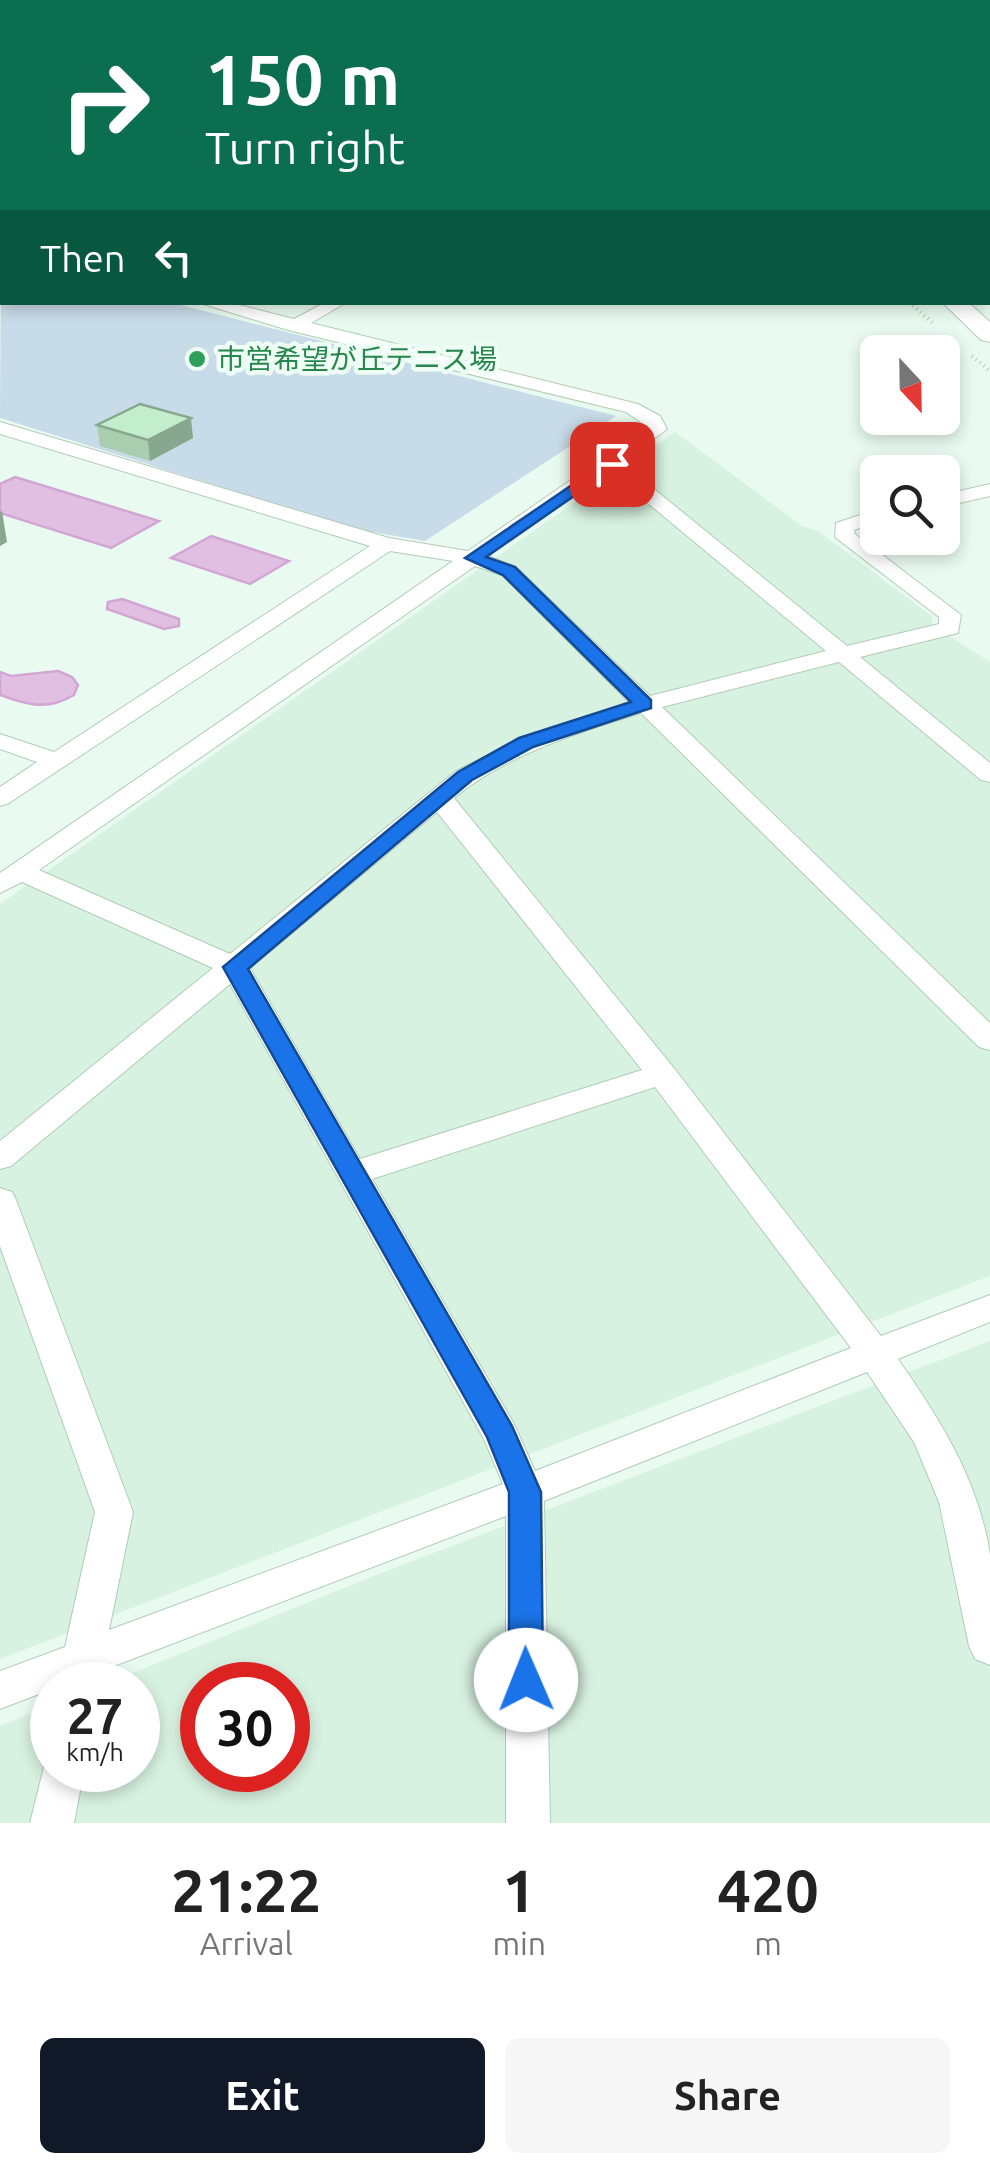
<!DOCTYPE html>
<meta charset="utf-8">
<style>
:root{--surface:#fff;--page:#f6f6f6;--text:#222;--muted:#767676;--accent:#111827}
body{margin:0;font-family:Ubuntu,"Noto Sans JP",sans-serif;background:var(--page);color:var(--text);height:100vh;display:flex;flex-direction:column;font-size:38px;white-space:nowrap}
*{box-sizing:border-box;margin:0}
p{font-size:32px;color:var(--muted)}
.icon{flex:none;width:55px;height:55px;fill:none;stroke:currentColor;stroke-width:2;stroke-linecap:round;stroke-linejoin:round}
.map{position:relative;height:1823px;overflow:hidden}
.side{display:flex;flex-direction:column;background:var(--surface);flex:1}
.side>*{flex:none}
.guide{position:absolute;left:0px;top:0px;width:990px;height:305px;box-shadow:0 5px 15px #0003;background:#0b6e4f;color:#fff;overflow:hidden}
.needle{width:65px;rotate:158deg}
.tools{position:absolute;left:860px;top:335px;display:grid;gap:20px}
.tools a{display:grid;place-items:center;width:100px;height:100px;border-radius:15px;background:var(--surface);box-shadow:0 5px 15px #0003;font-size:50px}
.speed{position:absolute;left:30px;top:1662px;display:flex;gap:20px;font-size:50px;font-weight:700;text-align:center}
.speed>*{display:grid;place-content:center;width:130px;height:130px;border-radius:50%;background:var(--surface);box-shadow:0 5px 15px #0003;line-height:1}
.speed small{font-size:25px;font-weight:400}
.speed .limit{border:15px solid #d22;background:#fff;color:#111}
.pin{position:absolute;display:grid;place-items:center;width:85px;height:85px;color:#fff;margin:-42px;border-radius:20px;box-shadow:0 5px 15px #0006}
.me{position:absolute;width:110px;margin:-55px;rotate:359deg;stroke-linejoin:round;filter:drop-shadow(0 0 8px #0008)}
.turn{display:flex;align-items:center;gap:35px;height:210px;padding:0 40px;font-size:45px}
.turn .icon{width:130px;height:130px;stroke-width:2.5}
.turn b{display:block;font-size:70px;line-height:85px}
.then{display:flex;align-items:center;height:95px;padding:0 40px;background:#0003;gap:20px;font-size:38px}
.eta{display:flex;justify-content:space-evenly;align-items:center;height:170px;text-align:center}
.eta b{font-size:60px;font-weight:700;line-height:70px}
.action{display:flex;gap:20px;margin-top:auto;padding:20px 40px}
.action a{flex:1;height:115px;border-radius:15px;background:var(--accent);color:#fff;font-size:40px;font-weight:700;line-height:115px;text-align:center}
.action a+a{background:var(--page);color:var(--text)}
.map>svg:first-child{display:block}
</style>
<div class="map">
<svg width="990" height="1823" viewBox="0 0 990 1823">
<rect width="100%" height="100%" fill="#e9fbf0"/>
<g fill="#d8f2e1" fill-rule="evenodd">
<polygon points="675,432 802,526 818,531 933,617 932,625 990,662 990,1276 0,1659 0,904"/>
<path d="M990,1341v482h-990v-97l52,-21v65h86v-85h-35l291,-117zM202,1685h86v85h-86z"/>
</g>
<polygon fill="#c8dbe8" points="1,259 2,302 173,303 616,416 425,541 355,529 0,418"/>
<g fill="#e1bfe3" stroke="#d2a6d4" stroke-width="2.5">
<polygon points="15,477 159,521 111,548 0,513 0,484"/>
<polygon points="211,536 289,561 250,584 171,558"/>
<polygon points="122,599 179,619 179,626 164,629 107,609 108,602"/>
<path d="M58,671l14,6 6,8 -4,10c-27,16 -47,10 -74,0v-23l11,4z"/>
</g>
<g fill="none" stroke-linecap="round" stroke-linejoin="round">
<polyline stroke="#d2a6d4" stroke-width="5" points="392,0 398,2"/>
<defs>
<g id="street">
<polygon points="0,246 2,247 2,257 0,256"/>
<path d="M197,302h30l67,17 32,-17h21l-36,21 327,81 22,12 7,13 -45,34 225,183 92,-22v-7l-104,-80 1,-14 42,-14v13l-24,8 1,4 106,81 -3,18 -98,24 130,106v19l-9,-2 -142,-118 -177,45 328,316v27l-11,-3 -338,-334c-65,20 -135,42 -187,85l219,269 208,269 109,-41v27l-92,37c42,60 81,122 92,196 0,35 0,74 0,110l-15,-6 -6,-13 -30,-144 -25,-60 -47,-70 -323,129 6,322h-44v-307l-405,155 -3,14h-46v4l-52,20v-38l65,-24 30,-135 -95,-266v-58l12,4 4,8 117,312 -24,118 394,-146 -19,-45 -254,-455 -219,182 -11,3v-28l213,-173 -191,-86 -22,11v-20l453,-312 -63,-10 -381,252 -9,3v-19l37,-25 -37,-13v-15l54,18 316,-206 -370,-112v-12l389,116 79,13 180,-124 -22,-15 -338,-82zM609,471l217,180 -176,45 -134,-129 -28,-11zM475,566l27,9 127,127 -108,37 -65,32 -226,183 -191,-84zM437,812l205,258 -282,89 -110,-191zM655,1087l196,261 -316,123 -21,-47 -142,-245z"/>
<polygon points="990,484 990,496 942,507 942,495"/>
<polygon points="52,1753 52,1770 84,1770 74,1823 30,1823 47,1755"/>
</g>
<g id="secondary">
<rect x="0" y="51" width="2" height="10"/>
<rect x="0" y="99" width="2" height="10"/>
<rect x="0" y="142" width="2" height="12"/>
<rect x="0" y="196" width="2" height="12"/>
<polygon points="2,232 2,246 0,247 0,233"/>
<polygon points="942,302 968,302 990,322 990,342 981,340"/>
</g>
<g id="highway">
<polygon points="0,76 2,77 2,90 0,90"/>
<polygon points="990,77 990,91 988,91 988,78"/>
</g>
</defs>
<use href="#street" stroke="#b0ccb6" stroke-width="2"/>
<use href="#secondary" stroke="#aeceb6" stroke-width="2"/>
<use href="#highway" stroke="#ced8cf" stroke-width="2"/>
<g stroke="#a6d3ae" stroke-width="2.5" stroke-dasharray="1 4" stroke-linecap="butt">
<polyline points="382,0 389,2"/>
<polyline points="399,0 406,2"/>
<polyline points="507,2 511,0"/>
<polyline points="876,2 885,0"/>
</g>
<g stroke="#a6d3ae" stroke-width="4" stroke-dasharray="1 4" stroke-linecap="butt">
<polyline points="909,302 935,325"/>
<polyline points="972,356 990,371"/>
</g>
<use href="#street" fill="#fff" fill-rule="evenodd"/>
<use href="#secondary" fill="#fff" fill-rule="evenodd"/>
<use href="#highway" fill="#a6efaa" fill-rule="evenodd"/>
</g>
<polygon fill="#a8cdaf" points="97,425 193,438 150,461 100,446"/>
<g fill="#88a78f">
<polygon points="191,418 193,438 150,461 148,440"/>
<polygon points="2,511 7,542 0,546 0,512"/>
</g>
<polygon fill="#c3eecc" stroke="#88a78f" stroke-width="2.5" points="140,404 191,418 148,440 97,425"/>
<polygon fill="#1a73e8" stroke="#114b97" stroke-width="2.5" points="607,461 620,464 486,557 515,567 651,700 651,708 533,747 472,780 248,969 512,1426 541,1492 543,1680 538,1691 526,1696 514,1691 509,1680 509,1492 487,1437 223,967 458,772 519,738 631,702 503,575 465,558"/>
<circle fill="#2e9e5b" stroke="#effef5" stroke-width="4" cx="197" cy="359" r="10"/>
<g text-anchor="middle" stroke-width="9" stroke-linejoin="round" paint-order="stroke">
<g font-size="28" fill="#27864d" stroke="#effef5" text-anchor="start">
<text x="217" y="369">市営希望が丘テニス場</text>
</g>
</g>
</svg>
<div class="tools">
<a><svg class="needle" viewBox="-14 -14 28 28"><path d="M0-13l5 13h-10z" fill="#e53935"/><path d="M0 13l5-13h-10z" fill="#767676"/></svg></a>
<a><svg class="icon" aria-label="search" viewBox="0 0 24 24"><circle cx="10" cy="10" r="6"/><path d="M15 15l6 6"/></svg></a>
</div>
<div class="speed"><div>27<small>km/h</small></div><div class="limit">30</div></div>
<div class="pin" style="left:612px;top:464px;background:#d93025"><svg class="icon" aria-label="arrive" viewBox="0 0 24 24"><path d="M6 21V4h12l-3 4 3 4H6"/></svg></div>
<svg class="me" style="left:526px;top:1680px" viewBox="-20 -20 40 40"><circle r="19" fill="#fff"/><path d="M0-13L10 11 0 6-10 11z" fill="#1a73e8"/></svg>
<div class="guide">
<div class="turn"><svg class="icon" aria-label="right" viewBox="0 0 24 24"><path d="M7 20v-9h11M14 6l5 5-5 5"/></svg><div><b>150 m</b>Turn right</div></div>
<div class="then">Then<svg class="icon" aria-label="left" viewBox="0 0 24 24"><path d="M17 20v-9H6M10 6l-5 5 5 5"/></svg></div>
</div>
</div>
<section class="side">
<div class="eta">
<div><b>21:22</b><p>Arrival</p></div>
<div><b>1</b><p>min</p></div>
<div><b>420</b><p>m</p></div>
</div>
<div class="action"><a>Exit</a><a>Share</a></div>
</section>
